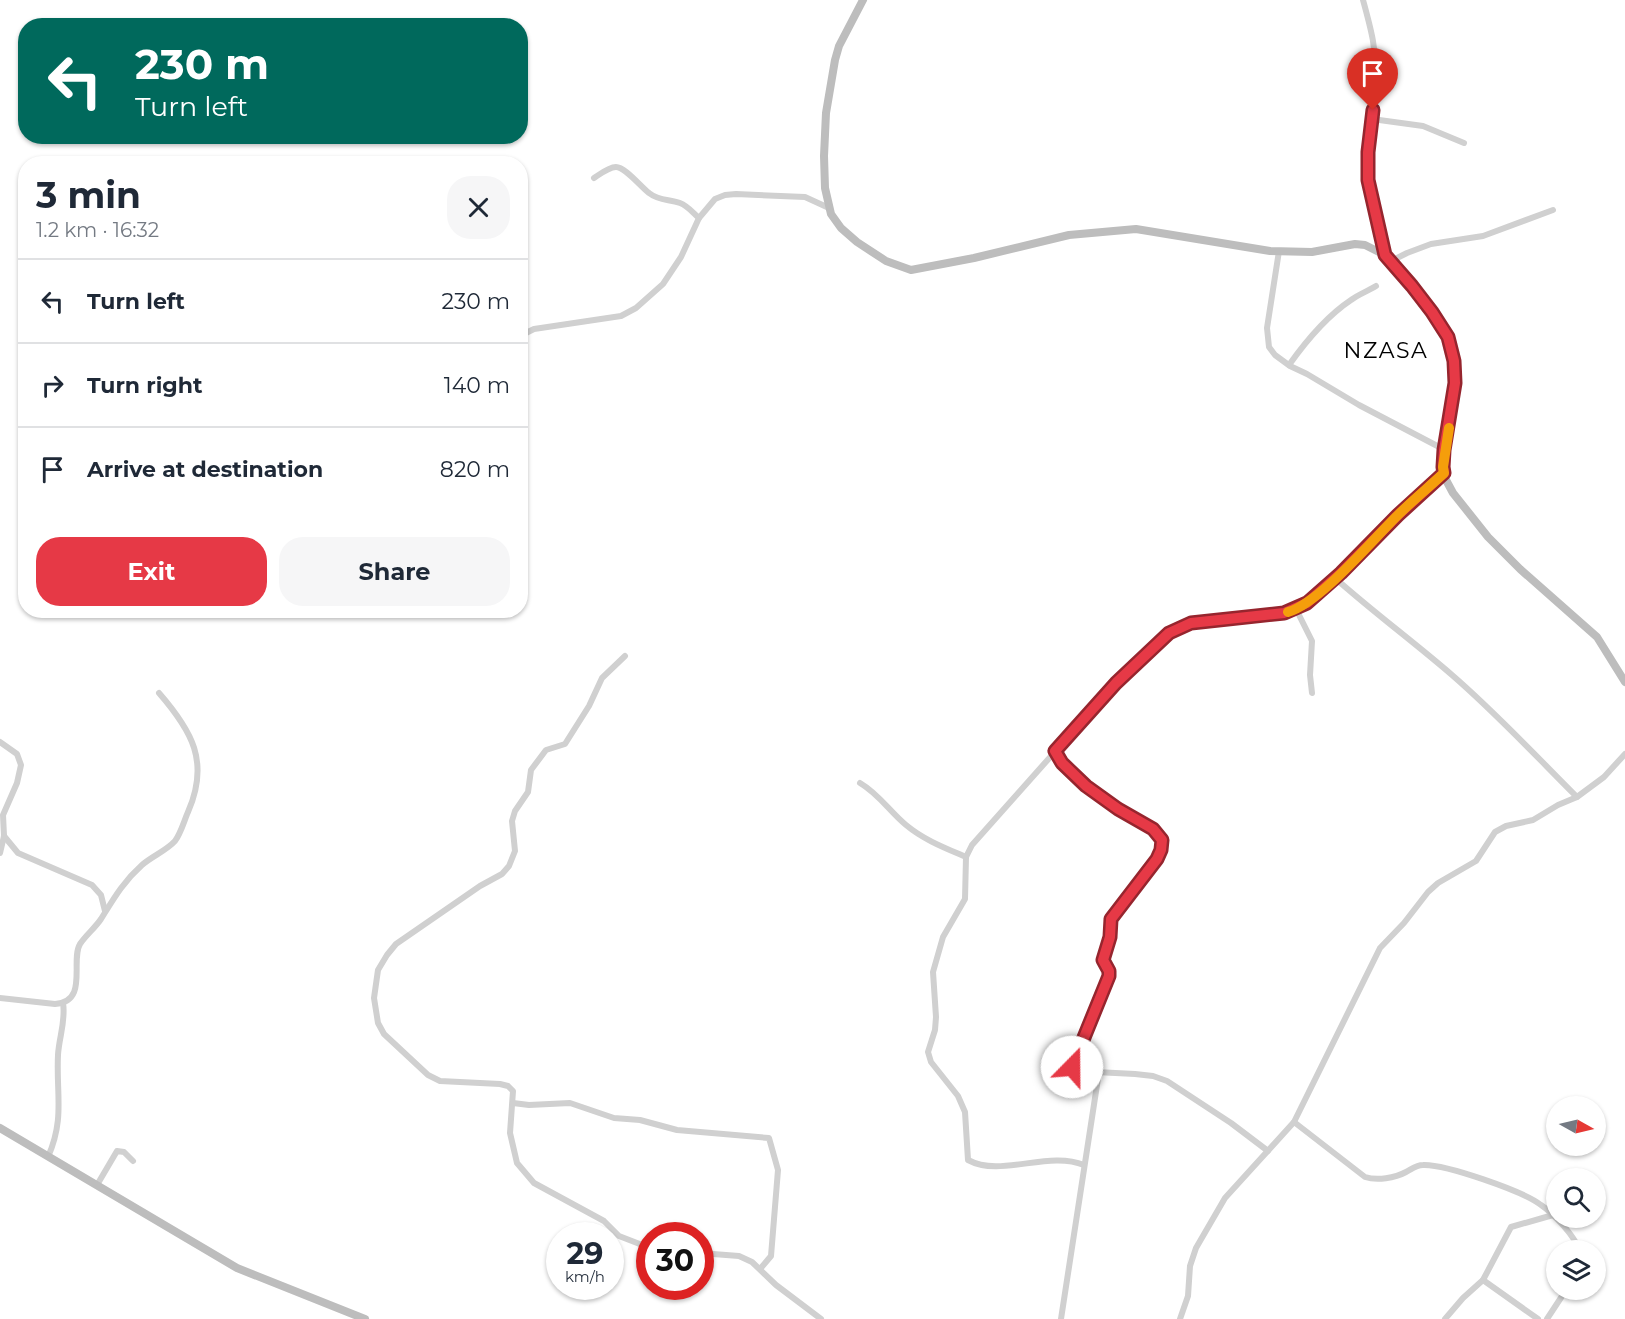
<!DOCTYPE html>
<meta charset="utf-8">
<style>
:root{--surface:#fff;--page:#f6f6f7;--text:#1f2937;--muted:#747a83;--line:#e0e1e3;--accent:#e63946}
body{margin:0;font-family:Montserrat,sans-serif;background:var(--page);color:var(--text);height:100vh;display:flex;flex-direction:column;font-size:22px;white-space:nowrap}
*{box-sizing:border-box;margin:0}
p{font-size:20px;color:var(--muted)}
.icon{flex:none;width:33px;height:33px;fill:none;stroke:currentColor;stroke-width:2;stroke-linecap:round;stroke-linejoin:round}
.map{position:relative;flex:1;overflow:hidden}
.sheet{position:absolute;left:18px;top:156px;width:510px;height:462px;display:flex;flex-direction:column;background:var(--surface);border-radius:24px;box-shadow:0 2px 4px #0004}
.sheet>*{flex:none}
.hud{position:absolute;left:18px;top:18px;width:510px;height:126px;border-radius:24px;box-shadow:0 2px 4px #0004;background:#00695c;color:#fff;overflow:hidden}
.needle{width:39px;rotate:98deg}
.fabs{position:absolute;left:1546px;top:1096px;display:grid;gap:12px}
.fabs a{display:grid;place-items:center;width:60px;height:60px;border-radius:50%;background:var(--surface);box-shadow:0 2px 4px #0004;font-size:30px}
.speed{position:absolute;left:546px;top:1222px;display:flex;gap:12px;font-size:30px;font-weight:700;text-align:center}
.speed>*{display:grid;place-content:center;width:78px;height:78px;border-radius:50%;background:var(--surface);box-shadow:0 2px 4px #0004;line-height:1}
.speed small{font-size:15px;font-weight:400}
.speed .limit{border:9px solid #d22;background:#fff;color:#111}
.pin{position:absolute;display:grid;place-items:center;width:51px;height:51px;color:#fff;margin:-62px -26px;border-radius:50% 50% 50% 0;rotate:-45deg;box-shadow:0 0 6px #0007}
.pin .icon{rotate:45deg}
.me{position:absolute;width:66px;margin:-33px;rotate:22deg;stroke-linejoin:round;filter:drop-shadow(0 0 4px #0008)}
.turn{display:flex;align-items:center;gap:21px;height:126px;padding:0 18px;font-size:27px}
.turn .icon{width:78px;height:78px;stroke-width:2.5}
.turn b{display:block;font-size:42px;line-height:51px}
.round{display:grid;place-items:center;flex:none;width:63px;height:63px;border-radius:24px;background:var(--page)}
.overview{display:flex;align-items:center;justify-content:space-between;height:102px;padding:0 18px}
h1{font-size:36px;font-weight:700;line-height:45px}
.cta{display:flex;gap:12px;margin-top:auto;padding:12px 18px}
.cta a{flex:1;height:69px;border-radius:24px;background:var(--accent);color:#fff;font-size:24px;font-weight:700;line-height:69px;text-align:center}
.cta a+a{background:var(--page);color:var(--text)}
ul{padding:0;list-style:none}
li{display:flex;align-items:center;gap:18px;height:84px;padding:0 18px;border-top:2px solid var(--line)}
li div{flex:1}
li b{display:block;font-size:22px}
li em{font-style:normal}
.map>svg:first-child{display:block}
</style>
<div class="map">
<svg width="1625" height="1319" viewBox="0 0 1625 1319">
<rect width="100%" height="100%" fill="#fff"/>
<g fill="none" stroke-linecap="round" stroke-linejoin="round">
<g stroke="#d0d0d0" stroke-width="6">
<path d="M1363,0c8,29 14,51 13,82 -1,29 -9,58 -8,87 1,29 11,58 17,86"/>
<polyline points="1372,119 1423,126 1464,143"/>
<path d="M594,178c6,-4 15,-11 22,-11 9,0 25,20 33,26 10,8 20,6 31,10 8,3 13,10 19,15"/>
<polyline points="1279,251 1267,328 1269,347 1275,355 1290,366 1307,374 1359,405 1445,450"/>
<polyline points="1391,261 1407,253 1431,244 1483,236 1553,210"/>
<polyline points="520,336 534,329 621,316 636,308 663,284 681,257 699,218 715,199 725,195 736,194 805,197 829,208"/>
<path d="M1289,365c17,-24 38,-49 62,-65 8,-6 17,-9 25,-14"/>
<path d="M1335,578c38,34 79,64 117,97 44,38 84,81 125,122"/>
<polyline points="1296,609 1312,641 1310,675 1312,693"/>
<polyline points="625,656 602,678 589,706 565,744 546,750 531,770 528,792 515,811 512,821 515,851 509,866 502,874 480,886 396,944 387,955 378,970 374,998 378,1023 384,1034 428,1075 440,1081 500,1084 508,1086 513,1091 510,1133 517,1163 534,1183 604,1221 619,1236 650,1248"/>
<polyline points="0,742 17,754 21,765 17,783 3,815 4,836 0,853"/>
<path d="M1055,751c15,25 41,45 66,60 12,7 25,13 36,22 19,23 -36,65 -46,86 -3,6 1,12 -1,19 -1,8 -7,13 -7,22l6,11v5l-35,84 -2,9 4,2 59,3 18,2 14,5 64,42 37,28"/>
<path d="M860,783c19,11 30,29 46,42 18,15 39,23 60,32"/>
<polyline points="4,836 18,853 92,885 101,895 105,911"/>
<path d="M0,998l55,6c34,-2 15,-43 25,-60 6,-9 15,-16 21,-25 13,-21 22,-37 41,-54 10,-9 24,-14 33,-24 6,-8 9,-20 13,-29 22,-50 4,-81 -29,-119"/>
<polyline points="513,1103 529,1105 570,1103 614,1118 640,1120 677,1130 769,1138 778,1170 771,1256 760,1269"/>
<path d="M1294,1122l71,55c12,4 30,1 41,-5 6,-3 10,-7 17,-7 22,-1 100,26 118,40 12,8 36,33 38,46"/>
<path d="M48,1157c17,-39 8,-63 10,-102 1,-18 8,-34 5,-52"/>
<path d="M1084,1165c-36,-15 -83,13 -116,-5l-3,-48 -7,-16 -27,-34 -3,-10 7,-22 1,-13 -3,-45 10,-35 22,-38 1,-42 6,-12 144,-162 43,-38 10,-12 22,-10 93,-10 23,-10 34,-30 57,-58 46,-42"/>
<polyline points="97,1185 117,1151 124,1152 133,1161"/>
<polyline points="700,1253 739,1256 752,1262 776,1285 821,1319"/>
<polyline points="1483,1280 1538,1319"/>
<polyline points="1061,1319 1099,1072"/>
<polyline points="1180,1319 1188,1296 1190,1266 1196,1248 1225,1198 1294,1122 1380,948 1404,923 1428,892 1438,883 1476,861 1495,832 1506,826 1533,820 1558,805 1577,797 1604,777 1625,754"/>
<polyline points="1445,1319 1463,1298 1483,1280 1511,1227 1553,1215"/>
<polyline points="1547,1319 1566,1290"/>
</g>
<g stroke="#bdbdbd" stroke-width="8">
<polyline points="863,0 839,46 835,60 826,113 824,156 825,188 831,214 841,228 857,242 886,261 911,270 974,258 1069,235 1136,229 1270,251 1312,252 1355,244 1365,245 1385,255 1396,266 1432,312 1448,337 1454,361 1455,380 1443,467 1446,480 1453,493 1488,537 1520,569 1597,637 1625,682"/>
<polyline points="0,1128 237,1268 365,1319"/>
</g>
</g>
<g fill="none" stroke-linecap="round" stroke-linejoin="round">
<defs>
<polyline id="route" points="1072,1067 1109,976 1109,971 1103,960 1110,937 1111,919 1157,859 1161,850 1162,840 1153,829 1118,809 1086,786 1062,763 1055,751 1116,683 1169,633 1191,623 1284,613 1307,603 1341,573 1398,515 1444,473 1443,467 1444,450 1455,383 1454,361 1448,337 1432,312 1412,286 1385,255 1368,180 1368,152 1373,110"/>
</defs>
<use href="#route" stroke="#96252e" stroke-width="15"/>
<use href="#route" stroke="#e63946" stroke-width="10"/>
<path stroke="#f59e0b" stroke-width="10" d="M1288,612c32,-9 85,-73 111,-98 14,-14 30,-27 45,-41l-1,-6 6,-39"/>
</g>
<g text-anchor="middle" stroke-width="6" stroke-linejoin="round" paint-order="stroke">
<g font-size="22" letter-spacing="1.5" fill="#000" stroke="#fff">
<text x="1386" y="358">NZASA</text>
</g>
</g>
</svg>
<div class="fabs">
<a><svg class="needle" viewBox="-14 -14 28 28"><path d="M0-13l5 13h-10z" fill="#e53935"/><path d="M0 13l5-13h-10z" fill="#747a83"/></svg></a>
<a><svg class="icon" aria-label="search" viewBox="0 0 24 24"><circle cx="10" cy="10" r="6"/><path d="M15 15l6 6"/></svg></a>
<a><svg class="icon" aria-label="layers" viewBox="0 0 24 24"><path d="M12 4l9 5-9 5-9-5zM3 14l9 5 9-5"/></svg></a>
</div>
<div class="speed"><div>29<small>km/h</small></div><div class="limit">30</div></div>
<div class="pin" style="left:1373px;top:110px;background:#d93025"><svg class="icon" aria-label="arrive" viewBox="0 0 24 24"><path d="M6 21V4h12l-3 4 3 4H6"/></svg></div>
<svg class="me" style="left:1072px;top:1067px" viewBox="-20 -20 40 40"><circle r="19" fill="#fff"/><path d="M0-13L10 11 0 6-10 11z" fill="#e63946"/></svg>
<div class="hud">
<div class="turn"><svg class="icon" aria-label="left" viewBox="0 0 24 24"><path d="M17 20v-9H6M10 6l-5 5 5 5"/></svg><div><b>230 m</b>Turn left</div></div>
</div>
<section class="sheet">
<div class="overview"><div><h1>3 min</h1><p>1.2 km · 16:32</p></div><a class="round"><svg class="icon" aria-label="close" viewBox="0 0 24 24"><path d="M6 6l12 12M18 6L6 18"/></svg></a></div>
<ul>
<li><svg class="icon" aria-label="left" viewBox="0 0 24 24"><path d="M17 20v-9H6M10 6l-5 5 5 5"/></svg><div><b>Turn left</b></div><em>230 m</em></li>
<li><svg class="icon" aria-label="right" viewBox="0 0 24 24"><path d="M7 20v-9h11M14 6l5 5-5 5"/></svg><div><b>Turn right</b></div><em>140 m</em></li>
<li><svg class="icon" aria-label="arrive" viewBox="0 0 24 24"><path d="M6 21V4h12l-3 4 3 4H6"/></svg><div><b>Arrive at destination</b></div><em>820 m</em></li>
</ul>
<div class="cta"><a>Exit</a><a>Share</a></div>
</section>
</div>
